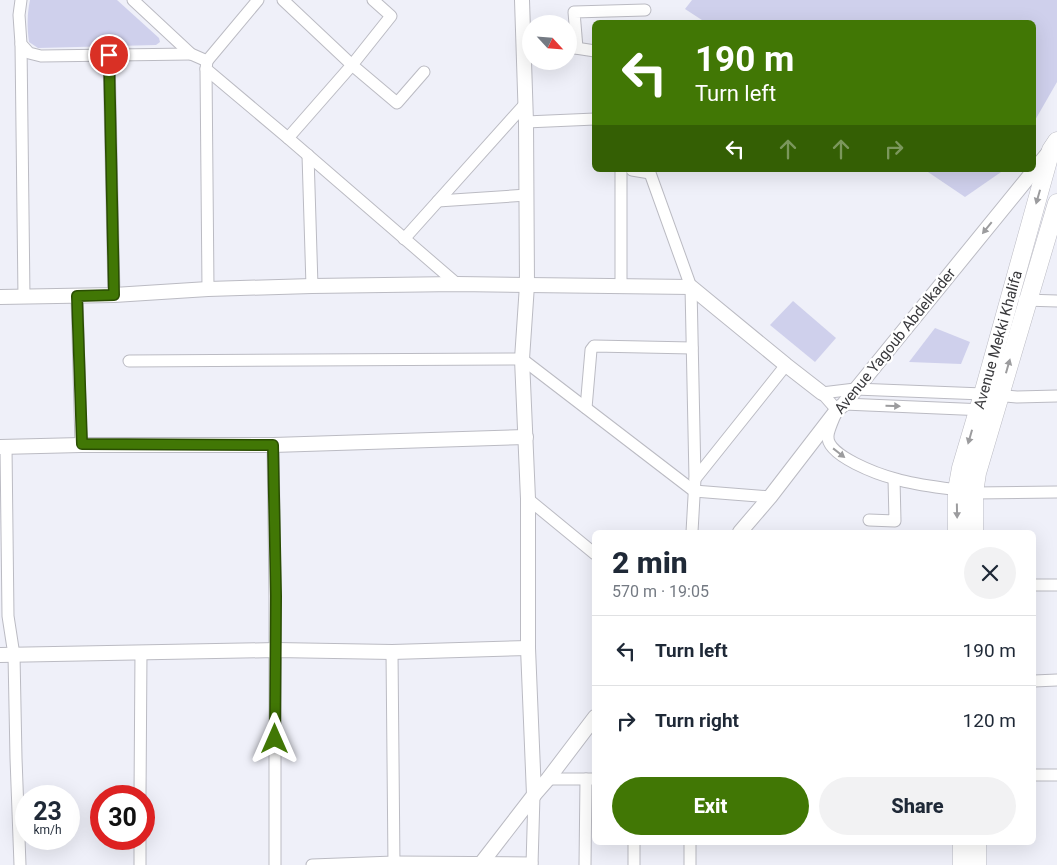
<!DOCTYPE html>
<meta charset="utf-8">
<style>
:root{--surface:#fff;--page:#f2f2f3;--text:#1f2937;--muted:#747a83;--line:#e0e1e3;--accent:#417705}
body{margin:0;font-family:Roboto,sans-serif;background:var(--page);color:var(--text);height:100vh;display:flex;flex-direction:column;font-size:19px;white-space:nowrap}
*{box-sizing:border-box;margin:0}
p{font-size:16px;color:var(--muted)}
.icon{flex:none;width:28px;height:28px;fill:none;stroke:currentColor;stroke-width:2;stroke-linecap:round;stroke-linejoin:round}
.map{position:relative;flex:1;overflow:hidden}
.sheet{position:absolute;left:592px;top:530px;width:444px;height:315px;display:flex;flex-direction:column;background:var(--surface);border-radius:8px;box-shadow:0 5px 20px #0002}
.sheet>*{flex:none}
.top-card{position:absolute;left:592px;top:20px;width:444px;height:152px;border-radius:8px;box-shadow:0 5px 20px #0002;background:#417705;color:#fff;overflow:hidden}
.needle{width:32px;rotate:116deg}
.tools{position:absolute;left:522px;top:15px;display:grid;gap:10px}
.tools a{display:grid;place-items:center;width:55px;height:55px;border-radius:50%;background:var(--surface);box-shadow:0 5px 20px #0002;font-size:25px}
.speed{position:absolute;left:15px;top:785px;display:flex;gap:10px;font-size:25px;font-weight:700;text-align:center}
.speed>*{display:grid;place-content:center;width:65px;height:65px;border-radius:50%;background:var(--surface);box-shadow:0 5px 20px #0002;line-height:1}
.speed small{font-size:12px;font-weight:400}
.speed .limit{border:8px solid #d22;background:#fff;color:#111}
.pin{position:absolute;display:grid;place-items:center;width:42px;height:42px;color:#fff;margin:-21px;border:2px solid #fff;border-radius:50%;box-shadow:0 1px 5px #0007}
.me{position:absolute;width:55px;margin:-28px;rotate:0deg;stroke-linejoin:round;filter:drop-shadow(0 0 4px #0008)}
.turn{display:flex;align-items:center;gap:18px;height:105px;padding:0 20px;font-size:22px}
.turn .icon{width:65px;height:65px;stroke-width:2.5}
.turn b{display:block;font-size:35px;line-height:42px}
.lanes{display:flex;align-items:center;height:48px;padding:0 20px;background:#0003;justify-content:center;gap:25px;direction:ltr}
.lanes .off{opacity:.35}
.round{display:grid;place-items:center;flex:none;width:52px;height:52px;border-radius:26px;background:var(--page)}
.summary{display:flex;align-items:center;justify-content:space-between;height:85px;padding:0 20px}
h1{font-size:30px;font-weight:800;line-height:38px}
.button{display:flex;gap:10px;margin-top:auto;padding:10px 20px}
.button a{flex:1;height:58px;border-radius:30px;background:var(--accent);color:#fff;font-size:20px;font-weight:800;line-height:58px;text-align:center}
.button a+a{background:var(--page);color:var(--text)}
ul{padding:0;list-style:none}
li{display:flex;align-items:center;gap:15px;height:70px;padding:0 20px;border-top:1px solid var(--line)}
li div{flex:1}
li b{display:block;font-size:19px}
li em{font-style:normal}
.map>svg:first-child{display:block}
</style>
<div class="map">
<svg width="1057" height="865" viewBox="0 0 1057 865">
<rect width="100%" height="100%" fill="#eff0f9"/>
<g fill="#cfd0ec">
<path d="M30,0h87l42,38 1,4 -4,3 -118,3 -9,-6c-2,-14 -2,-28 1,-42z"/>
<polygon points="692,0 1057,0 1057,82 1034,122 1034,22 705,22 685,9"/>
<polygon points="925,170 1004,170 965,197"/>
<polygon points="793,301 836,338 815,362 770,325"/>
<polygon points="935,328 970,342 961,364 909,362"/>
</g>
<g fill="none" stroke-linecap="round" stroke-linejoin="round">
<defs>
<g id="minor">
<polyline points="21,0 19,15 21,44 29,53 41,56 191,54"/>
<polyline points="133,0 191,54 207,61 206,69 288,138 457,284"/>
<polyline points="283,0 352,65 397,103 424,72"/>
<polyline points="21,44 24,297"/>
<polyline points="569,47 595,51"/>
<polyline points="577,48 574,12 645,10"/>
<polyline points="109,55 114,295"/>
<polyline points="207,61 258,0"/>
<polyline points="206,69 208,289"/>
<polyline points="526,122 595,119"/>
<polyline points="288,138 352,65 391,16 373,0"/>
<polyline points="308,155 312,286"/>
<polyline points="632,170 650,173 691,287 695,479 692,532"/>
<polyline points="438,201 527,195"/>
<polyline points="404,239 526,103"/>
<polyline points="621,286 621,170"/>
<polyline points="77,296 81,445"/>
<polyline points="1024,300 1057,301"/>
<polyline points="129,361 522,359 694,491 770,497"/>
<polyline points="822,393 855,389 983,394 1017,397 1057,396"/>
<path d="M822,393l15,17c-2,6 -9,20 -9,26 -2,20 52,39 68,43 20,6 41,8 61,11"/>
<polyline points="844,404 985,410"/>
<polyline points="586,408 591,350 594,346 692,348"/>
<polyline points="273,445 275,596 275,865"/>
<polyline points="6,447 8,616 14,655 16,758 20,865"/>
<polyline points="695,479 786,365"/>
<polyline points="974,493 1057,492"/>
<polyline points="528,499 595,554"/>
<polyline points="869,520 895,521 894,479"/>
<polyline points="1034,585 1057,585"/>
<polyline points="392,652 394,865"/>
<polyline points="1034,681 1057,680"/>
<polyline points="1034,775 1057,775"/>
<polyline points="548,779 595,779"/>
<polyline points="140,796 141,652"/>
<polyline points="634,842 634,865"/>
<polyline points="140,865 140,839"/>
<polyline points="312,865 394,862 532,863"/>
<polyline points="532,865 534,795"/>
<polyline points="585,865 586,779"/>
<polyline points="690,865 690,842"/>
</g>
<g id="tertiary">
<polyline points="522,0 526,122 527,285 522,359 528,499 528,648 534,795"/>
<polyline points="0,297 114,295 208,289 312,286 457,284 691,287 786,365 822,393"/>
<polyline points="0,447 81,445 273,445 526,437"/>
<polyline points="740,532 770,497 837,410 844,404 1049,152"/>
<polyline points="0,655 276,650 392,652 528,648"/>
<polyline points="480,865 534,795 548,779 595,717"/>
</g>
<g id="primary">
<path id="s1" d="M957,532v-42l4,-22 22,-74 68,-244 6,-9"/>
<polyline points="974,532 974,493 977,473 1057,203"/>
<polyline points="962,842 962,865"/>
<polyline points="977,842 977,865"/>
</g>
</defs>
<use href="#minor" stroke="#bbbbc3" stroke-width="13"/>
<use href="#tertiary" stroke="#bbbbc3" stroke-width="16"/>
<use href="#primary" stroke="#bbbbc3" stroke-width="19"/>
<use href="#minor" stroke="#fff" stroke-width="11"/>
<use href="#tertiary" stroke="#fff" stroke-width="14"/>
<use href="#primary" stroke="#fff" stroke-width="18"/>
</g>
<defs><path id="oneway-solid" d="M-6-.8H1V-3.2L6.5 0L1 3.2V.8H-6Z" transform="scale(1.25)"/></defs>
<g fill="#9c9c9e">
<use href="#oneway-solid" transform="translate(1038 197) rotate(106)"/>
<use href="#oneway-solid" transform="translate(987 228) rotate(129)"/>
<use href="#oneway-solid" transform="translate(1008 366) rotate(-74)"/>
<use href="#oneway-solid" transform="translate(893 406) rotate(2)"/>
<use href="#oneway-solid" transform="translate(970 437) rotate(106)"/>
<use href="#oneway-solid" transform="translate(839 453) rotate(38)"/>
<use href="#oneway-solid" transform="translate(957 511) rotate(89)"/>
</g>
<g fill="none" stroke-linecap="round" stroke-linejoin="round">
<defs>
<polyline id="route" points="109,55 114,295 77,296 82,444 273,445 276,596 275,739"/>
</defs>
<use href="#route" stroke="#2a4d03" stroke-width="12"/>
<use href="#route" stroke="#417705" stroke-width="9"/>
</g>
<g text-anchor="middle" stroke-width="4.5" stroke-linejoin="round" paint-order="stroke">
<g font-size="15" fill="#39393c" stroke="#fff">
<text dy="5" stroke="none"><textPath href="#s1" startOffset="198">Avenue Mekki Khalifa</textPath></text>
<text transform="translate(895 341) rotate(-51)" y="5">Avenue Yagoub Abdelkader</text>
</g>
</g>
</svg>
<div class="tools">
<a><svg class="needle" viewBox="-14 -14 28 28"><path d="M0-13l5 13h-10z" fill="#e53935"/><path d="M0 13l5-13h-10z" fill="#747a83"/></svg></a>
</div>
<div class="speed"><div>23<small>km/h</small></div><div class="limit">30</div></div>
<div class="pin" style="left:109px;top:55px;background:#d93025"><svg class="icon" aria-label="arrive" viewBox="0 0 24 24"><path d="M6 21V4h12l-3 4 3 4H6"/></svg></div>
<svg class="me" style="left:275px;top:739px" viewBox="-20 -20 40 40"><path d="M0-17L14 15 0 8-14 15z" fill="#417705" stroke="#fff" stroke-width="4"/></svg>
<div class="top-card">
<div class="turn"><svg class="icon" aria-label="left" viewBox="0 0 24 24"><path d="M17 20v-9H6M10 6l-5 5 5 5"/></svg><div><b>190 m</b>Turn left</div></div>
<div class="lanes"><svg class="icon" aria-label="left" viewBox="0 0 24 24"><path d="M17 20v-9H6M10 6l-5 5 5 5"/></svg><svg class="icon off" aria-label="ahead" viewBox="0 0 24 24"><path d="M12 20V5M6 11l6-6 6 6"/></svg><svg class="icon off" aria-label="ahead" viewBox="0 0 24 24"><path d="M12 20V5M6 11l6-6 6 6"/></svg><svg class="icon off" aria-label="right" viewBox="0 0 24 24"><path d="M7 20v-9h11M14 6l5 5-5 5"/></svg></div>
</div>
<section class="sheet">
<div class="summary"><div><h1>2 min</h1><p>570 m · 19:05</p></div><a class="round"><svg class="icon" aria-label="close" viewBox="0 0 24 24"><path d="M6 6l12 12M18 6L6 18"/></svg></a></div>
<ul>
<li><svg class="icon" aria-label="left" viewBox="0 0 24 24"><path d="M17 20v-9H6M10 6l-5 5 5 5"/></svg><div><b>Turn left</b></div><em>190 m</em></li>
<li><svg class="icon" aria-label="right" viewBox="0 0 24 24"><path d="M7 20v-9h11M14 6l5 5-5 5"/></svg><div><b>Turn right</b></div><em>120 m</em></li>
</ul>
<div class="button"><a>Exit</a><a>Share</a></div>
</section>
</div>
